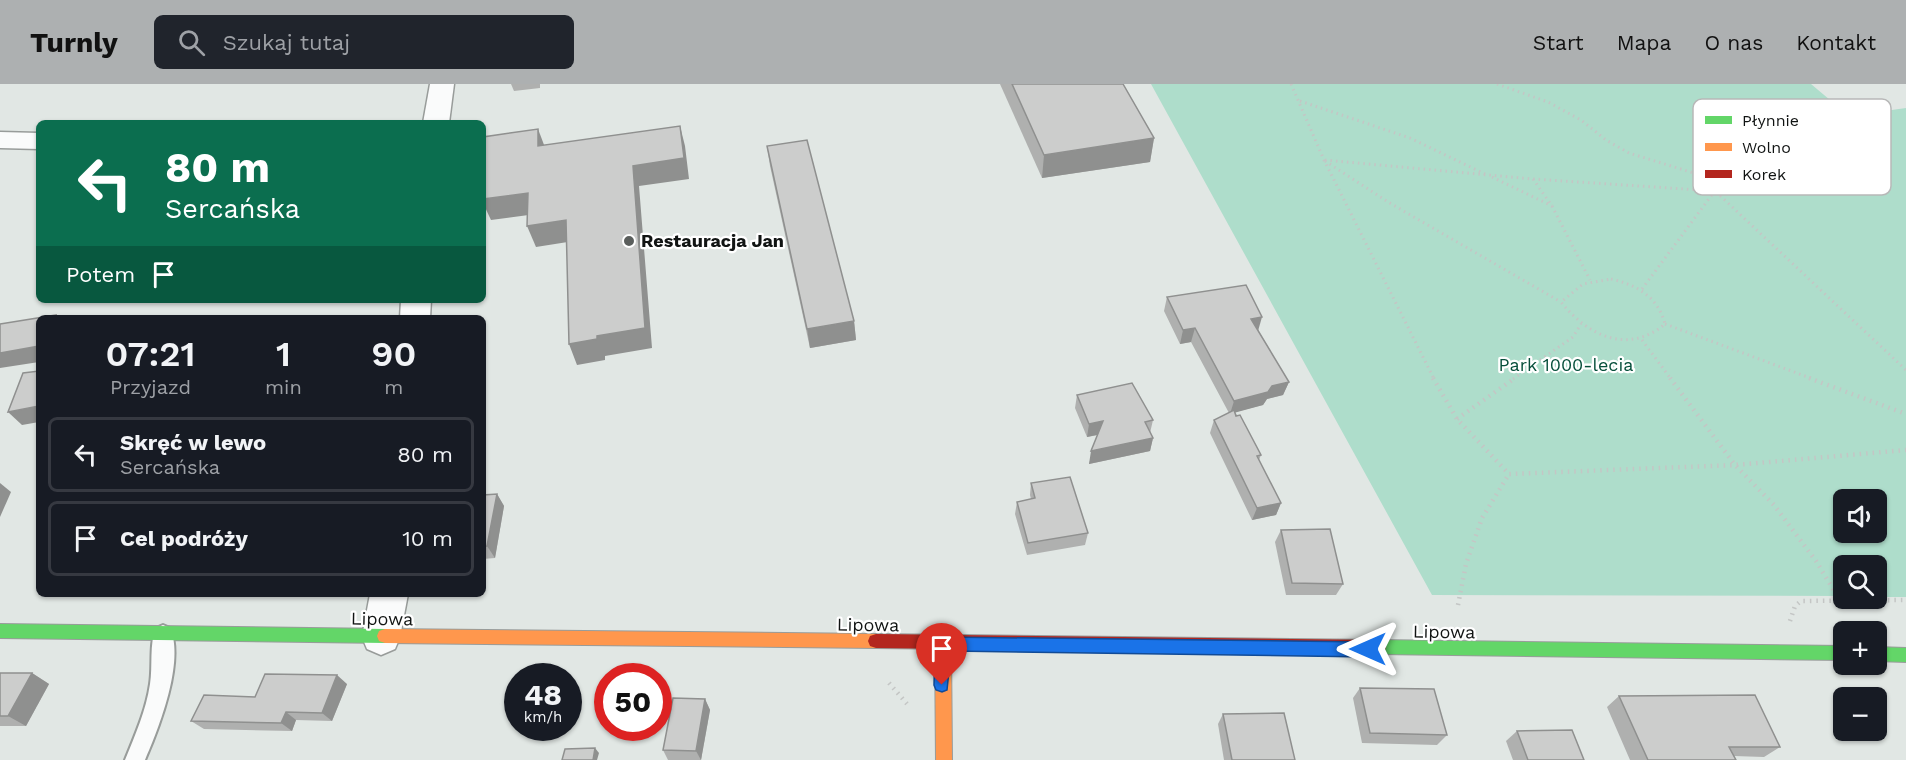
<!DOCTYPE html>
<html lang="pl">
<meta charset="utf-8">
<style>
:root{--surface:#171b24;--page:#20242c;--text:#f1f3f6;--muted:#9ea1a6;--line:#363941;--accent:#adb0b1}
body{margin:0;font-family:"Work Sans",sans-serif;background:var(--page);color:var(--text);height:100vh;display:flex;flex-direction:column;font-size:22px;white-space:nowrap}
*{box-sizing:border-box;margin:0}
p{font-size:20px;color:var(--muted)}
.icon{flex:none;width:33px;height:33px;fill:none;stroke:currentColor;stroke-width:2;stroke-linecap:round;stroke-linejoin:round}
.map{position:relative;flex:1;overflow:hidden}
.drawer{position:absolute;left:36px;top:231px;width:450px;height:282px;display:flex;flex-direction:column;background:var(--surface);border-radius:9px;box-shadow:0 2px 4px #0004}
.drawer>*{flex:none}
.guide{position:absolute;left:36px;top:36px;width:450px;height:183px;border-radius:9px;box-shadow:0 2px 4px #0004;background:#0b6e4f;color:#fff;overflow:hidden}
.fabs{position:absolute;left:1833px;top:405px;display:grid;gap:12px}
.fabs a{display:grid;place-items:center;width:54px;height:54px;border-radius:9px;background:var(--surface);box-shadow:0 2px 4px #0004;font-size:30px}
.speed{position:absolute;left:504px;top:579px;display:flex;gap:12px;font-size:30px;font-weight:700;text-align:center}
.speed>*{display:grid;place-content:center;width:78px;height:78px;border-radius:50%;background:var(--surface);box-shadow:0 2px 4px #0004;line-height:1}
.speed small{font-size:15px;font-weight:400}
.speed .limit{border:9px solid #d22;background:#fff;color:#111}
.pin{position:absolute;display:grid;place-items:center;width:51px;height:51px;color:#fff;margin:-62px -26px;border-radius:50% 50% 50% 0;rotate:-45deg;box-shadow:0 0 6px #0007}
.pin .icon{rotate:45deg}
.me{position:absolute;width:66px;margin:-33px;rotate:270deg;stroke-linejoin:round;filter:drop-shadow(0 0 4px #0008)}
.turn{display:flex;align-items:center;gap:21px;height:126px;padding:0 30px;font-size:27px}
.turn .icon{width:78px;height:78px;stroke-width:2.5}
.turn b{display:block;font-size:42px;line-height:51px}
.then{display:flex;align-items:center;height:57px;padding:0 30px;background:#0003;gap:12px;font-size:22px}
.eta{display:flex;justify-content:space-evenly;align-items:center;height:102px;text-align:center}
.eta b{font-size:36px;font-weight:600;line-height:42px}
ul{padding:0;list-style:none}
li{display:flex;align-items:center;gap:18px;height:75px;margin:0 12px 9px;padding:0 18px;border:3px solid var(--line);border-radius:9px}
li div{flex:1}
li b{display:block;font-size:22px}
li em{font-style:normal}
header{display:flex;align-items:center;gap:36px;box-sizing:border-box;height:84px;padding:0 30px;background:var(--accent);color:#111}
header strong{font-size:28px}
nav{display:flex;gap:33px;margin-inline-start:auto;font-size:21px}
.search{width:420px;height:54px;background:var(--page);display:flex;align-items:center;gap:15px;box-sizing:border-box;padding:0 21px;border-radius:9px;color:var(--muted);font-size:22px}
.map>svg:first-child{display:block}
</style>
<header>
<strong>Turnly</strong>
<div class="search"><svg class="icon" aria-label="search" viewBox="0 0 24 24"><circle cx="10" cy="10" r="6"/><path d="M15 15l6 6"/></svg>Szukaj tutaj</div>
<nav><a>Start</a><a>Mapa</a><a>O nas</a><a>Kontakt</a></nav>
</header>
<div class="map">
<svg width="1906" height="676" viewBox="0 0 1906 676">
<rect width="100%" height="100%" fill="#e1e7e4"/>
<path fill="#aeddcb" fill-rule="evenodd" d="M1151,0h660l38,32 57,-8v489h-29l-1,-31h-32l-1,30 -411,-1zM1844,416h32v32h-32z"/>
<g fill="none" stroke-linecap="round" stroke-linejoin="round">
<defs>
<path id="lane" d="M163,541l7,3c15,33 -11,100 -25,132h-20c10,-25 21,-49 25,-76 3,-18 -1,-40 6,-56z"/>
<g id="street">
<polygon points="430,0 454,0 449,39 423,39"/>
<polygon points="0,48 39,49 39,65 0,64"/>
<polygon points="401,216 431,216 430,234 400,234"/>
<polygon points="370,510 408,510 400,553 395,565 381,571 367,565 362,553"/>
</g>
<g id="fast">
<polygon points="0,540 385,545 391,547 393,552 391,557 385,559 0,554"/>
<polygon points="1378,556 1844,562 1844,576 1378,570 1372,568 1370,563 1372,558"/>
<polygon points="1876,563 1906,564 1906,578 1876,577"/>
</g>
<g id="slow">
<polygon points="385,545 876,550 882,552 884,557 882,562 876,564 385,559 379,557 377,552 379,547"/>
<polygon points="943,553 949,555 951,560 952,676 936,676 935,560 937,555"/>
</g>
<polygon id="jam" points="876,550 1378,556 1384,558 1386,563 1384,568 1378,570 876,564 870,562 868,557 870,552"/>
</defs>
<use href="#lane" stroke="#989c9a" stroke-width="4"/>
<use href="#street" stroke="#989c9a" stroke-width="3"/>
<use href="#fast" stroke="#989c9a" stroke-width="2"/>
<use href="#slow" stroke="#989c9a" stroke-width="2"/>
<use href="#jam" stroke="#989c9a" stroke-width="2"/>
<g stroke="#c4c6c5" stroke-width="3" stroke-dasharray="1.5 4" stroke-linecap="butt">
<polyline points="1291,0 1324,76 1434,295"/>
<polyline points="1497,0 1548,18 1581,36 1606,56 1629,69 1697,90 1906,286"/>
<polyline points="1300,17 1410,54 1485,90"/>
<polyline points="1325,76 1533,95 1715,107"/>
<polyline points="1325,77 1388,118 1561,218"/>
<polyline points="1492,93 1552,122"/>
<polyline points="1533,95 1552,122 1590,196"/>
<path d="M1611,195c26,6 47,18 54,45 -37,31 -77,12 -104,-22l22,-18z"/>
<polyline points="1642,205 1714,108"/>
<polyline points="1665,240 1813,295"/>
<polyline points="1642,256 1671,295"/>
<polyline points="1513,295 1573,253 1581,240"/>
</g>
<g stroke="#c4c6c5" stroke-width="4.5" stroke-dasharray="1.5 5" stroke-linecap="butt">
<polyline points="1433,294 1457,335 1509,390 1735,381 1906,366"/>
<polyline points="1670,294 1735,381 1774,421 1816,477 1839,515"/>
<polyline points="1809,294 1906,330"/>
<polyline points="1457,335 1515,294"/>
<polyline points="1458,521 1466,480 1482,434 1509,390"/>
<polyline points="1790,537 1795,522 1801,517 1906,516"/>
<polyline points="889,599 908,621"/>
</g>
<use href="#lane" fill="#fafbfb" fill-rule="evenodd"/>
<use href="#street" fill="#fafbfb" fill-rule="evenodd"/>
<use href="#fast" fill="#63d668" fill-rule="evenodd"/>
<use href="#slow" fill="#ff974d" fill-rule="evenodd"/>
<use href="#jam" fill="#b3261e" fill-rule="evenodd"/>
</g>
<g fill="#afb0af">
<polygon points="511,0 540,0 540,4 514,7"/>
<polygon points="1000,0 1123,0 1154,54 1150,78 1042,94"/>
<polygon points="767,62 854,237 856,256 810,264 770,82"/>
<polygon points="1167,213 1258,246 1289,298 1283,311 1267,315 1263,321 1235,328 1261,371 1259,376 1281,419 1276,431 1252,436 1210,349 1214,336 1229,329 1191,258 1180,260 1164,227"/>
<polygon points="1077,311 1153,336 1150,349 1153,354 1150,367 1089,380 1098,351 1087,353 1075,324"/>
<polygon points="1031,399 1088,449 1085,461 1027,471 1015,430 1017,418 1031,415 1030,411"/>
<polygon points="497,410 504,422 495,474 483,475 483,411"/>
<polygon points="1281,446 1343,500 1336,511 1286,511 1275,458"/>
<polygon points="0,589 32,589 49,600 26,642 0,642"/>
<polygon points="347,600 332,637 296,636 292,647 204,645 191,637 255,613"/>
<polygon points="1360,604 1447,651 1437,661 1362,659 1353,614"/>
<polygon points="1619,612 1780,663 1764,673 1734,672 1736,676 1630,676 1607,623"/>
<polygon points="705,615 710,626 701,676 668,676 663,666"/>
<polygon points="1223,630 1295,676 1224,676 1218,640"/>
<polygon points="1517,647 1584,676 1513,676 1506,657"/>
</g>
<g fill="#8f908f">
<polygon points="680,42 685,62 689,95 639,102 652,264 605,272 605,276 577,281 569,260 597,252 633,82"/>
<polygon points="538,45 546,66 538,62"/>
<polygon points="1154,54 1150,78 1042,94 1044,71"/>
<polygon points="528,109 536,130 491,136 483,119 483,115"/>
<polygon points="566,136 574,157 536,163 527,142"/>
<polygon points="1262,233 1258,247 1251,235"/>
<polygon points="854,237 856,256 810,264 807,245"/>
<polygon points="1195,244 1191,258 1180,260 1183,246"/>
<polygon points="39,262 39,278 0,284 0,269"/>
<polygon points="1289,298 1283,311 1267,315 1263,321 1230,330 1234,317 1272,302"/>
<polygon points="39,322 39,338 22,341 8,328"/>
<polygon points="1103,337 1101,350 1087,353 1089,340"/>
<polygon points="1153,354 1150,367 1089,380 1091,367"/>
<polygon points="0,399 11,408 0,433"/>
<polygon points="497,410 504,422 495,474 487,462"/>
<polygon points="1281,419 1276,431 1252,436 1257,424"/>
<polygon points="32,589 49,600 26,642 8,632"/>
<polygon points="337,591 347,600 332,637 322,629"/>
<polygon points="705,615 710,626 701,676 696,667"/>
<polygon points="286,628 296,636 292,647 281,639"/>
<polygon points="595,664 599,669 597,676 593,676"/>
</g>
<g fill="#cccdcc" stroke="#8f908f" stroke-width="1.5">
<polygon points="1012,0 1123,0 1154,54 1044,71"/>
<polygon points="680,42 684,74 633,82 645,244 597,252 597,255 569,260 566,136 527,142 528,109 483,115 483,53 538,45 538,62"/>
<polygon points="807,56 854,237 807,245 767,62"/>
<polygon points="1246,201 1262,233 1251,235 1289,298 1272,302 1268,308 1234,317 1195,244 1183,246 1167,213"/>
<polygon points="56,231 55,234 39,234 39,262 0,269 0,240"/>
<polygon points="39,287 39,322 8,328 23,289"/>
<polygon points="1132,299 1153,336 1145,338 1153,354 1091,367 1103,337 1089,340 1077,311"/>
<polygon points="1234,326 1236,332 1240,331 1261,371 1257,372 1281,419 1257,424 1214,336"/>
<polygon points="1070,393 1088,449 1028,459 1017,418 1035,414 1031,399"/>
<polygon points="497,410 487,462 483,463 483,411"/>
<polygon points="1330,445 1343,500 1292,499 1281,446"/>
<polygon points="0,589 32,589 8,632 0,632"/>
<polygon points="265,590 337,591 322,629 286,628 281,639 191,637 204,611 255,613"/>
<polygon points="1360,604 1434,605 1447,651 1370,649"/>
<polygon points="1755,611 1780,663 1729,663 1736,676 1648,676 1619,612"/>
<polygon points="673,614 705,615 696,667 663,666"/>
<polygon points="1284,629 1295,676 1232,676 1223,630"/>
<polygon points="1572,646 1584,676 1528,676 1517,647"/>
<polygon points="595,664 593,676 562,676 565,665"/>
</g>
<polygon fill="#1a73e8" stroke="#114b97" stroke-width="1.5" points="943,553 1368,558 1373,560 1376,565 1373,571 1368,573 951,567 947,606 942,608 936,606 934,601 935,560 937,555"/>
<circle fill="#5a5e5c" stroke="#fff" stroke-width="2" cx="629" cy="157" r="6"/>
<g text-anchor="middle" stroke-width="4.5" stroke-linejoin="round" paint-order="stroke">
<g font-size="18" font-weight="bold" fill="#111413" stroke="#fff" text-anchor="start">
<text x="641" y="163">Restauracja Jan</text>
</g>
<g font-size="18" fill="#064f3b" stroke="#fff">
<text x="1566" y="287">Park 1000-lecia</text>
</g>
<g font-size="18" fill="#111413" stroke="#fff">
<text transform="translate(382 535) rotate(1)" y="6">Lipowa</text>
<text transform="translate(868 541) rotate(1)" y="6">Lipowa</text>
<text transform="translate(1444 548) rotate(1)" y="6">Lipowa</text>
</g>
</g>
<rect x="1693" y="15" width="198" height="96" rx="9" fill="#fff" stroke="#b8b8b8" stroke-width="1.5"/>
<rect x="1705" y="32" width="27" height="8" fill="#63d668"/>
<rect x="1705" y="59" width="27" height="8" fill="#ff974d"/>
<rect x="1705" y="86" width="27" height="8" fill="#b3261e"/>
<g font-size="16" fill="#111413">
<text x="1742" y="42">Płynnie</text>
<text x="1742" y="69">Wolno</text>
<text x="1742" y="96">Korek</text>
</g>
</svg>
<div class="fabs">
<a><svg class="icon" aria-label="sound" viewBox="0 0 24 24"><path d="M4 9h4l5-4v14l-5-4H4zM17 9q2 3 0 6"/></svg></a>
<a><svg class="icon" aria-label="search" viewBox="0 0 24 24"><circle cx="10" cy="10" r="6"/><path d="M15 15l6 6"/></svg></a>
<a>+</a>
<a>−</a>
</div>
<div class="speed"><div>48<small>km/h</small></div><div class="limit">50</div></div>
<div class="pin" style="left:942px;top:601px;background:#d93025"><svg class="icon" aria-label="arrive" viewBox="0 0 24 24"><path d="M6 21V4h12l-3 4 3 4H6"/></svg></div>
<svg class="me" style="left:1368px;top:565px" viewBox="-20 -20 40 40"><path d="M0-17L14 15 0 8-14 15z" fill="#1a73e8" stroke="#fff" stroke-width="4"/></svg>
<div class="guide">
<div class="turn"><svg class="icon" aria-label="left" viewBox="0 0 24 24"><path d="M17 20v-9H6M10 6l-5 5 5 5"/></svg><div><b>80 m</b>Sercańska</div></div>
<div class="then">Potem<svg class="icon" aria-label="arrive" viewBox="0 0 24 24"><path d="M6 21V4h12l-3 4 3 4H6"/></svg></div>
</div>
<section class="drawer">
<div class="eta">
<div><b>07:21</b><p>Przyjazd</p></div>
<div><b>1</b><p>min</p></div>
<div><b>90</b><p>m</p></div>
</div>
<ul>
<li><svg class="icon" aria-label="left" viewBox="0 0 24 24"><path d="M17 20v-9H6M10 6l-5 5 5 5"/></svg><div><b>Skręć w lewo</b><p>Sercańska</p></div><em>80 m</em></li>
<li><svg class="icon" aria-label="arrive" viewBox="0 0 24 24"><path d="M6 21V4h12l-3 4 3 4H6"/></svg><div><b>Cel podróży</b></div><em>10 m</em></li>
</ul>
</section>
</div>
